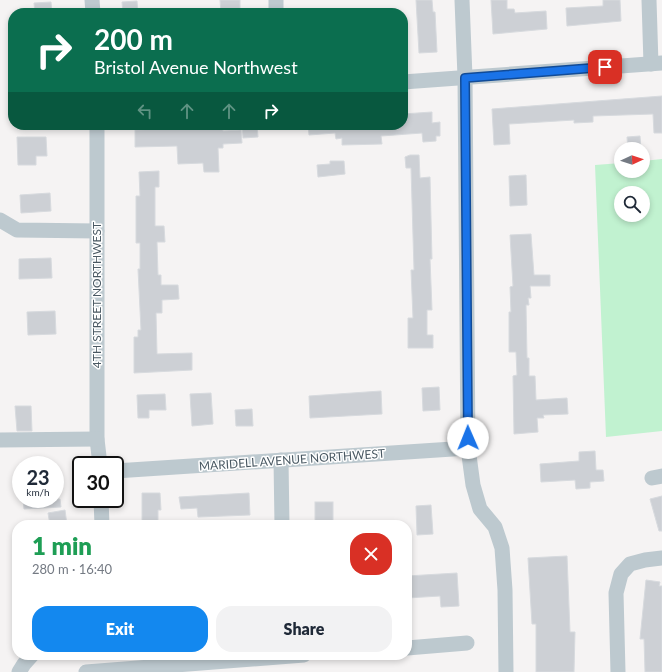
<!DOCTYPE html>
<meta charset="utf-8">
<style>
:root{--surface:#fff;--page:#f2f2f3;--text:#1f2937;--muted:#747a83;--accent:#1388ef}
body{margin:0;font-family:Lato,sans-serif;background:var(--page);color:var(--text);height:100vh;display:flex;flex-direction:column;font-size:15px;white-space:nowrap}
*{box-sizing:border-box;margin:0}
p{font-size:13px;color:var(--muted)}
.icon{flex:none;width:22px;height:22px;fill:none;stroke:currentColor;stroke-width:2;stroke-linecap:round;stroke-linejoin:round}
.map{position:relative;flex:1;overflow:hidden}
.side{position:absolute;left:12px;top:520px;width:400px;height:140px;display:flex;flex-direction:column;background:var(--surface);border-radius:16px;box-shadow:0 2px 6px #0003}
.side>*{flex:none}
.hud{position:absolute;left:8px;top:8px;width:400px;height:122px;border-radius:16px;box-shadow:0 2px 6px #0003;background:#0b6e4f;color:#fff;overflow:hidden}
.needle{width:26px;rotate:87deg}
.controls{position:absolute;left:614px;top:142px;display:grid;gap:8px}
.controls a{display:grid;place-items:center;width:36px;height:36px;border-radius:50%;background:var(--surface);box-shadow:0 2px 6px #0003;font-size:20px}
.speed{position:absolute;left:12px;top:456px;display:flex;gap:8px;font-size:20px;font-weight:700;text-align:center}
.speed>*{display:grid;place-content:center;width:52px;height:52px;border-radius:50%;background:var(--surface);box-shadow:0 2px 6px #0003;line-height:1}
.speed small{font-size:10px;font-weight:400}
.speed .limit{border:2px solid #111;border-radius:6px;background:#fff;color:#111}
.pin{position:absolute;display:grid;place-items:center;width:34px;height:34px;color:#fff;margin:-17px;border-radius:8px;box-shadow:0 2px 6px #0006}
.me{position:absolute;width:44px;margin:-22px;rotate:359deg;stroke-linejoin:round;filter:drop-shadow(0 0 3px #0008)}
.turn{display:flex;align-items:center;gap:14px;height:84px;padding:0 20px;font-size:18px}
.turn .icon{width:52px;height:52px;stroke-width:2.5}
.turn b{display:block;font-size:28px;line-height:34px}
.lanes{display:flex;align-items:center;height:38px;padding:0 20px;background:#0003;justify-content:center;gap:20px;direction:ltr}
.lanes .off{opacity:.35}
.round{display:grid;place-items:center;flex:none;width:42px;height:42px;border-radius:16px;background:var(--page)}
.headline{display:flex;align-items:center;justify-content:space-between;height:68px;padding:0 20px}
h1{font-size:24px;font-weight:800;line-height:30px;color:#1e9e55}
.primary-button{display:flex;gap:8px;margin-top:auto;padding:8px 20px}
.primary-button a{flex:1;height:46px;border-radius:16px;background:var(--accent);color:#fff;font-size:16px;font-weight:800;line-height:46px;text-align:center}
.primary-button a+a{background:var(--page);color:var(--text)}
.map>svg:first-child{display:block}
</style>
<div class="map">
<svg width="662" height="672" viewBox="0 0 662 672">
<rect width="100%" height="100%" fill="#f5f3f3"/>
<path fill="#c1f2d0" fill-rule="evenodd" d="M662,159v272l-56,6 -11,-272 26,-2v8h22v-10zM621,193h22v22h-22z"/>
<g fill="#cdd0d5" stroke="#d7dade">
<polygon points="220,0 240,0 240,13 221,13"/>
<polygon points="416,0 432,0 433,12 435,12 437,52 419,53"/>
<polygon points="491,0 507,0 507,9 514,9 515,13 546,11 547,29 493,34"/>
<polygon points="603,0 620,0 621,21 567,26 566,8 603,6"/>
<polygon points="137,1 138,13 123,13 122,2"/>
<polygon points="51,2 52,13 35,13 34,3"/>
<polygon points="662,96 662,133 654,133 653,114 593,116 593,122 574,123 574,120 509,124 510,144 494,145 492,109"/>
<polygon points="432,112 432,123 440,122 440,136 436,136 436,141 423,142 422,133 381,136 382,144 342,145 342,138 336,139 335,133 309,135 308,125 403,125 403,114"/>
<polygon points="242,125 257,125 258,137 243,138"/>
<polygon points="223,126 223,131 241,130 242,143 223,144 223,148 218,148 219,172 204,172 203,163 178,164 177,146 135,147 135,130"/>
<polygon points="640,136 641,149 628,149 627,137"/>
<polygon points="17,137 46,137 47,156 36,156 36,165 18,165"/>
<polygon points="410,155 419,155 420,178 430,177 432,259 430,259 432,310 427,310 427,335 433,335 433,348 408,348 408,318 413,318 411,270 414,270 411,168 406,168 405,157"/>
<polygon points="330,161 344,161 345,174 318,177 317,165 330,164"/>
<polygon points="159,171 159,187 155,187 155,226 164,226 165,242 157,242 158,275 161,275 161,285 178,285 179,299 162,300 162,313 156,313 157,354 192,353 192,370 134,373 134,337 138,337 138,330 141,330 138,269 140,269 140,243 136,243 136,196 140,196 139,172"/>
<polygon points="526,175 527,205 510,206 509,176"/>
<polygon points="50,193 51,211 21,213 20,195"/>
<polygon points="531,234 534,275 550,275 550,286 530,286 531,298 528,298 529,305 526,305 527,358 529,358 529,376 535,376 536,400 567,398 568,414 543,415 544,418 537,418 538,432 514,434 513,376 517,375 516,352 509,352 509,312 511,312 510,287 513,286 510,235"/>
<polygon points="51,258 52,278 19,279 19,259"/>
<polygon points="55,311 56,334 28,335 27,312"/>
<polygon points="439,387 440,410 423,411 422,388"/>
<polygon points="381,391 382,414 310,418 309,396"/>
<polygon points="211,393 213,424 192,426 190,394"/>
<polygon points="165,394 166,410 149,410 149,418 138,418 137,395"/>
<polygon points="15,406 31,406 32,431 17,431"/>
<polygon points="252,409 253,426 236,426 235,410"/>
<polygon points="595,451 596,470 603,470 604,481 590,482 590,488 576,489 575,480 541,482 540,464 579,461 579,452"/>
<polygon points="142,493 160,493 161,510 158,510 158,525 142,525"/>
<polygon points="249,493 250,515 198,517 197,508 181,509 179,497"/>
<polygon points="662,496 662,531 659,531 650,499"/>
<polygon points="23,499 60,499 61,507 24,509"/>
<rect x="315" y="502" width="18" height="23"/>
<polygon points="431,505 433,534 417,535 416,506"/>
<polygon points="65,510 67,525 50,525 48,513"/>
<polygon points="567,556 570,632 575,632 574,672 536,672 536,624 532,624 528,558"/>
<polygon points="457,573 459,606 441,607 440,596 407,598 407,576"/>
<polygon points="646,580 660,582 659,586 662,586 662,672 645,672 644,639 640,639"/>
</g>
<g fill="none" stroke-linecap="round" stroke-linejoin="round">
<g stroke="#bdc9cf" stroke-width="15">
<polyline points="92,0 93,13"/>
<polyline points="276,0 276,13"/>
<polyline points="462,0 465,77 468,448 473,485 480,509 495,527 502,548 505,590 506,672"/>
<polyline points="649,0 651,64"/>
<polyline points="403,82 662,63"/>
<polyline points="97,125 97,439 100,465"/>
<polyline points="0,220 17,230 97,231"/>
<polyline points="0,440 97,439"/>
<polyline points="281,460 282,525"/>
<polyline points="115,471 468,448"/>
<polyline points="652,478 662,476"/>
<polyline points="101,499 102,525"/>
<polyline points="407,648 467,643"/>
<polyline points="19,672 24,664 32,655"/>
<polyline points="86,672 304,655"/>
<polyline points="618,672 616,593 621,574 630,564 645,560 662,558"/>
</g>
</g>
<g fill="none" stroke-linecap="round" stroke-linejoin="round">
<defs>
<polyline id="route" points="468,438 465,78 605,67"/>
</defs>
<use href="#route" stroke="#114b97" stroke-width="10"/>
<use href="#route" stroke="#1a73e8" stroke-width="7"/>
</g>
<g text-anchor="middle" stroke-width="3" stroke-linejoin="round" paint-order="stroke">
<g font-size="12" fill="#495862" stroke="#fff">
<text transform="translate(97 295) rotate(-90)" y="4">4TH STREET NORTHWEST</text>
<text transform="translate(292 460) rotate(-4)" y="4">MARIDELL AVENUE NORTHWEST</text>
</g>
</g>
</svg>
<div class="controls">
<a><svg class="needle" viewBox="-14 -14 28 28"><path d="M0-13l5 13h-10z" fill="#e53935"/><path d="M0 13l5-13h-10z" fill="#747a83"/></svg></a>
<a><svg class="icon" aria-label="search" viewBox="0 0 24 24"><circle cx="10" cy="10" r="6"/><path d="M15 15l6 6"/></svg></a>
</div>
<div class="speed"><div>23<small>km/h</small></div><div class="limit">30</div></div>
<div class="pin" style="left:605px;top:67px;background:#d93025"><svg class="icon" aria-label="arrive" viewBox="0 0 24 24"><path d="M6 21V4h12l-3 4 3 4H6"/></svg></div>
<svg class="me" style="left:468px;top:438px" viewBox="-20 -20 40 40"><circle r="19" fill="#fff"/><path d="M0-13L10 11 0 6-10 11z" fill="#1a73e8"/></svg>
<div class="hud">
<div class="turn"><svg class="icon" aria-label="right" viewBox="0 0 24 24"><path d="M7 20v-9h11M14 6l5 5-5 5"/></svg><div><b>200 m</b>Bristol Avenue Northwest</div></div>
<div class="lanes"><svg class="icon off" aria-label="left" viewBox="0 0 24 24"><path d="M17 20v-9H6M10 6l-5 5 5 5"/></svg><svg class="icon off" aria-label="ahead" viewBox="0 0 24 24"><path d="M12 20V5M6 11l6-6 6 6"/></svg><svg class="icon off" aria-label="ahead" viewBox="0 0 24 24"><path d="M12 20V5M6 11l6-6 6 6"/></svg><svg class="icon" aria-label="right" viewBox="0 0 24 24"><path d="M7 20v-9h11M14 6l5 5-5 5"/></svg></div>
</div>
<section class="side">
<div class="headline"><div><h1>1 min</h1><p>280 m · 16:40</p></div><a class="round" style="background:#d93025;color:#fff"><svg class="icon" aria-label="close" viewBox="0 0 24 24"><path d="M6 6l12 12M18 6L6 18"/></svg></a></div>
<div class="primary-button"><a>Exit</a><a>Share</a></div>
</section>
</div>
